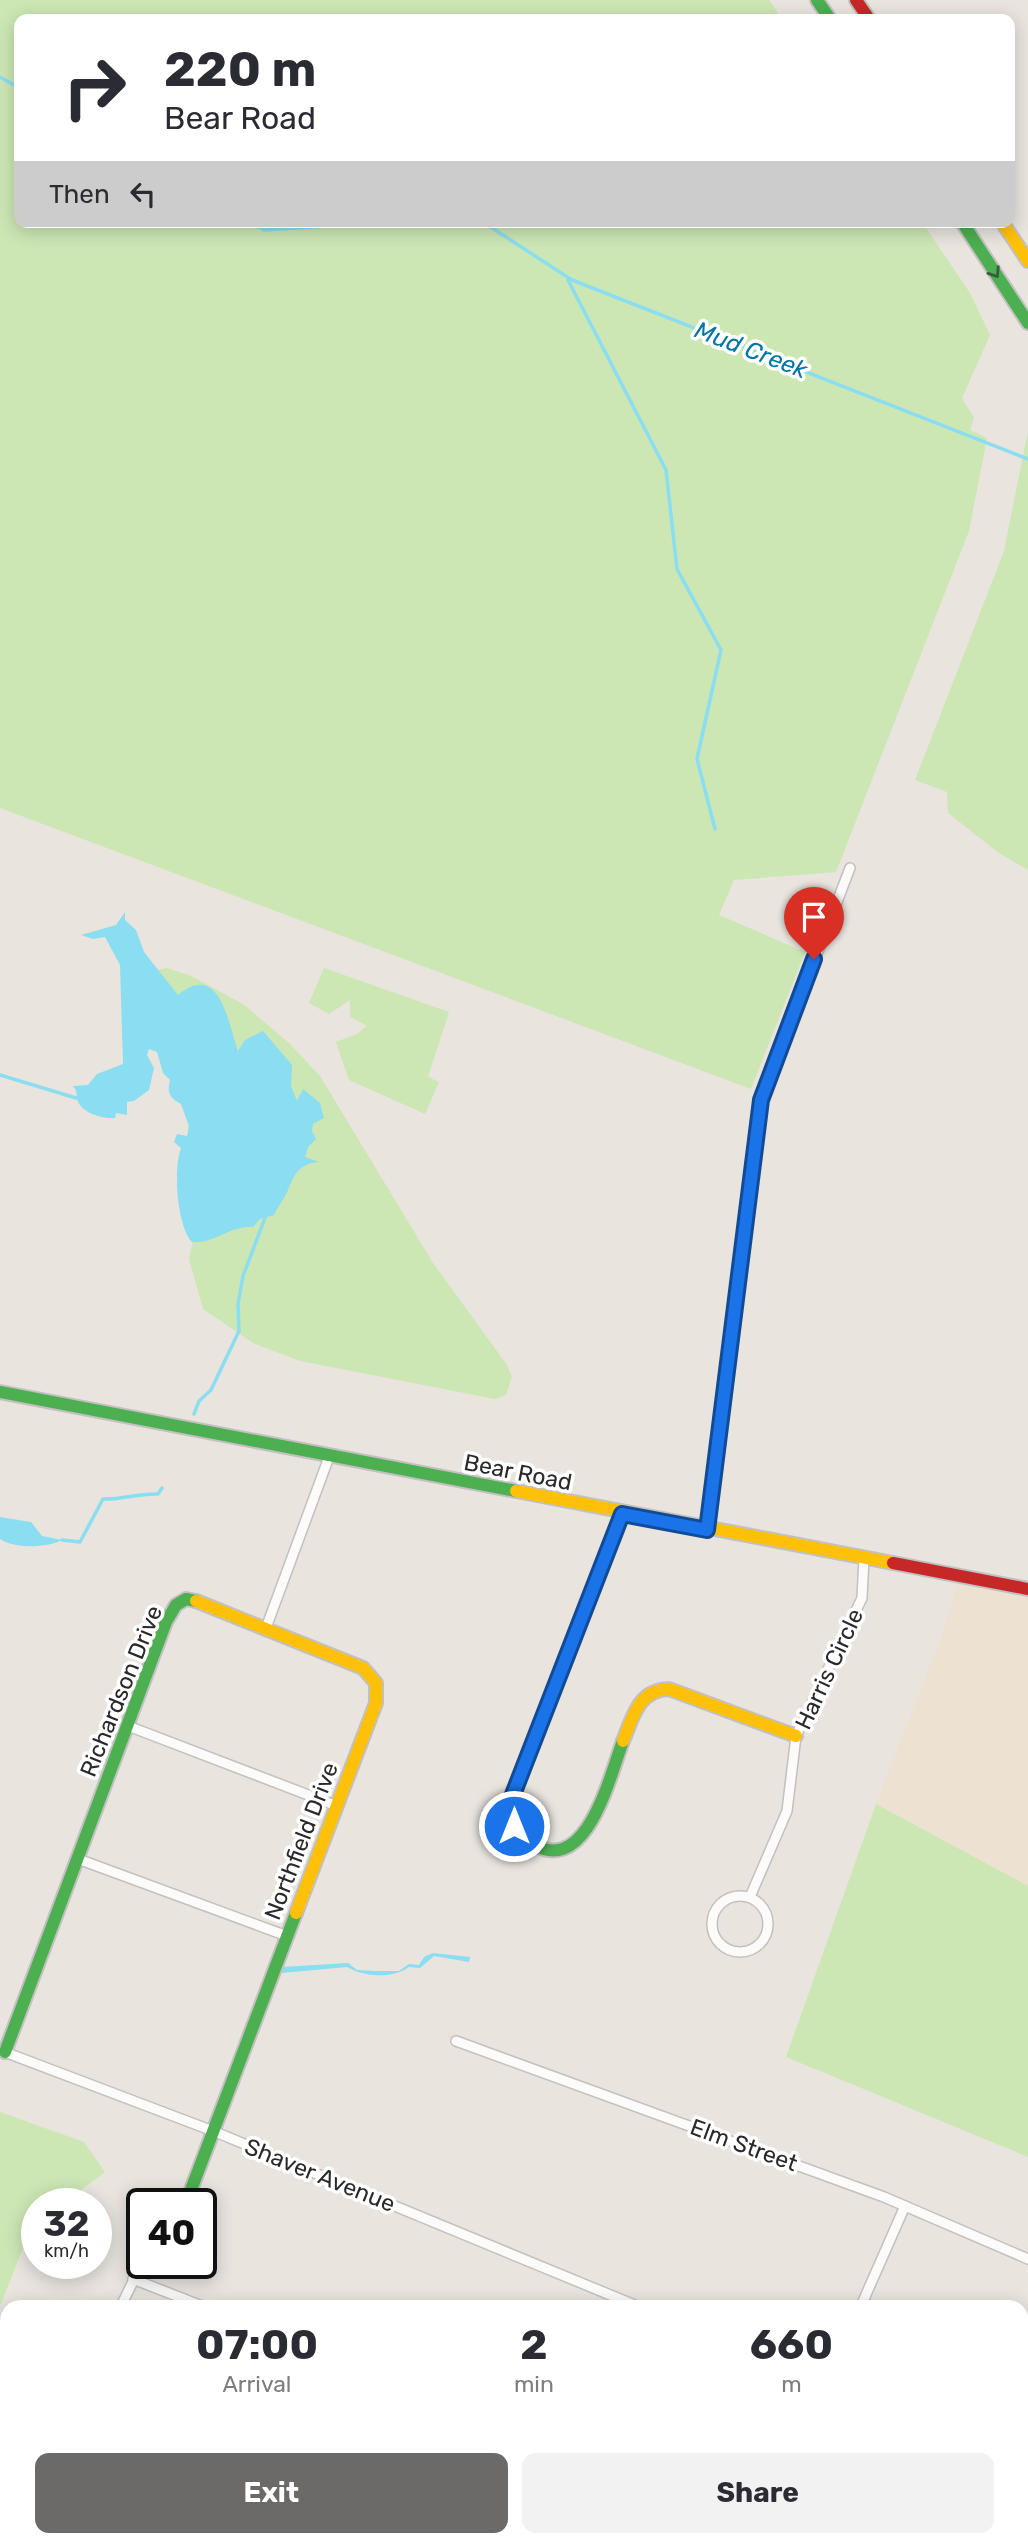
<!DOCTYPE html>
<style>
:root{--surface:#fff;--page:#f2f2f3;--text:#2b2b33;--muted:#7c7c81;--accent:#6c6a68}
body{margin:0;font-family:Rubik,sans-serif;background:var(--page);color:var(--text);height:100vh;display:flex;flex-direction:column;font-size:26px;white-space:nowrap}
*{box-sizing:border-box;margin:0}
p{font-size:23px;color:var(--muted)}
.icon{flex:none;width:38px;height:38px;fill:none;stroke:currentColor;stroke-width:2;stroke-linecap:round;stroke-linejoin:round}
.map{position:relative;flex:1;overflow:hidden}
.details{position:absolute;left:0px;top:2300px;width:1029px;height:247px;display:flex;flex-direction:column;background:var(--surface);border-radius:21px 21px 0 0;box-shadow:0 4px 18px #0003}
.details>*{flex:none}
.banner{position:absolute;left:14px;top:14px;width:1001px;height:214px;border-radius:14px;box-shadow:0 4px 18px #0003;background:#fff;color:var(--text);overflow:hidden}
.speed{position:absolute;left:21px;top:2188px;display:flex;gap:14px;font-size:35px;font-weight:700;text-align:center}
.speed>*{display:grid;place-content:center;width:91px;height:91px;border-radius:50%;background:var(--surface);box-shadow:0 4px 18px #0003;line-height:1}
.speed small{font-size:18px;font-weight:400}
.speed .limit{border:4px solid #111;border-radius:10px;background:#fff;color:#111}
.pin{position:absolute;display:grid;place-items:center;width:60px;height:60px;color:#fff;margin:-72px -30px;border-radius:50% 50% 50% 0;rotate:-45deg;box-shadow:0 0 7px #0007}
.pin .icon{rotate:45deg}
.me{position:absolute;width:77px;margin:-38px;rotate:0deg;stroke-linejoin:round;filter:drop-shadow(0 0 5px #0008)}
.turn{display:flex;align-items:center;gap:24px;height:147px;padding:0 35px;font-size:32px}
.turn .icon{width:91px;height:91px;stroke-width:2.5}
.turn b{display:block;font-size:49px;line-height:60px}
.then{display:flex;align-items:center;height:66px;padding:0 35px;background:#0003;gap:14px;font-size:26px}
.eta{display:flex;justify-content:space-evenly;align-items:center;height:119px;text-align:center}
.eta b{font-size:42px;font-weight:700;line-height:49px}
.action{display:flex;gap:14px;margin-top:auto;padding:14px 35px}
.action a{flex:1;height:80px;border-radius:14px;background:var(--accent);color:#fff;font-size:28px;font-weight:700;line-height:80px;text-align:center}
.action a+a{background:var(--page);color:var(--text)}
.map>svg:first-child{display:block}
</style>
<div class="map">
<svg width="1028" height="2546" viewBox="0 0 1028 2546">
<rect width="100%" height="100%" fill="#e9e4de"/>
<polygon fill="#ede2d1" points="957,1584 1028,1597 1028,1886 876,1804 942,1635"/>
<g fill="#cce7b4">
<polygon points="0,0 769,0 782,19 19,19 19,222 922,222 970,293 990,335 962,398 974,418 970,430 987,438 969,531 836,872 734,880 719,915 805,952 751,1089 0,808"/>
<polygon points="1028,431 1028,870 999,853 948,813 947,792 915,780 1004,551"/>
<polygon points="167,968 191,976 243,1004 289,1043 320,1076 433,1263 507,1365 512,1377 506,1395 495,1399 300,1361 253,1343 203,1309 189,1259 201,1203 194,1148 149,972"/>
<polygon points="324,968 449,1012 428,1077 439,1082 425,1114 349,1080 336,1042 357,1034 367,1026 350,1017 350,1000 329,1014 309,1003"/>
<polygon points="876,1804 1028,1886 1028,2157 786,2057"/>
<polygon points="0,2112 84,2142 105,2172 64,2203 37,2203 37,2224 31,2228 0,2306"/>
<polygon points="66,2539 266,2539 264,2546 60,2546"/>
</g>
<g fill="#8bddf1">
<path d="M125,912v8l11,10 8,22 34,43c42,-35 50,28 60,56l7,-11 18,-9 29,34 -1,21 6,15 6,-12 17,14 4,15 -11,6 -1,7 4,8 -8,8 -3,10 14,5c-20,2 -24,11 -31,28 -3,8 -10,16 -14,25l-14,4 -7,8c-22,-2 -38,17 -61,15 -15,-16 -19,-73 -11,-94l-7,-6 3,-8 10,2 2,-10 -8,-22c-12,-7 -14,-11 -11,-24l-7,-7 -6,-21 -8,-3 -2,6 7,13 -5,22 -15,11 -7,1v13l-11,-2 -1,5c-11,1 -31,-4 -37,-16 -3,-7 1,-9 -5,-16l15,-1 9,-11 26,-10 -3,-99 -15,-28 -12,2 -12,-4 35,-10z"/>
<path d="M0,1517l31,5 11,14 20,4c-16,8 -47,9 -62,-1z"/>
<path d="M433,1953l37,4 -1,5 -35,-6 -14,12 -11,-1c-16,12 -45,10 -62,0l-65,6v-6l66,-4 9,7 19,1h23l10,-7 10,1 5,-8z"/>
</g>
<g fill="none" stroke-linecap="round" stroke-linejoin="round">
<g stroke="#8bddf1" stroke-width="3.5">
<polyline points="0,77 19,88"/>
<polyline points="250,222 264,230 392,222"/>
<polyline points="483,222 572,280 1028,459"/>
<polyline points="568,280 666,470 677,569 721,650 697,759 715,829"/>
<polyline points="0,1075 76,1098"/>
<polyline points="194,1414 199,1401 211,1390 239,1331 238,1304 243,1276 265,1218"/>
<path d="M62,1540l18,2 23,-43c19,1 35,-6 55,-5l4,-6"/>
</g>
<defs>
<g id="street">
<polyline points="707,1530 761,1100 850,868"/>
<polyline points="266,1628 329,1457"/>
<polyline points="128,1726 337,1806"/>
<polyline points="78,1859 287,1936"/>
<circle cx="740" cy="1924" r="28"/>
<polyline points="750,1897 787,1811 796,1736 862,1598 864,1558"/>
<polyline points="456,2041 884,2197 1028,2259"/>
<polyline points="2,2051 213,2131 637,2306"/>
<polyline points="133,2279 202,2306"/>
<polyline points="121,2306 142,2263"/>
<polyline points="861,2306 905,2206"/>
<polyline points="1022,2482 1028,2484"/>
<polyline points="0,2508 7,2500"/>
<polyline points="792,2539 807,2546"/>
<polyline points="332,2546 334,2539"/>
<polyline points="487,2546 489,2539"/>
</g>
<g id="fast">
<polyline points="817,0 830,19"/>
<polyline points="962,222 1028,323"/>
<polyline points="0,1392 516,1491"/>
<path d="M622,1514l-110,283c0,19 3,36 21,47 54,33 77,-69 90,-103"/>
<polyline points="5,2052 166,1622 176,1605 186,1599 196,1601"/>
<polyline points="186,2203 296,1913"/>
</g>
<g id="slow">
<polyline points="1002,222 1028,261"/>
<polyline points="516,1491 893,1563"/>
<polyline points="196,1601 363,1668 376,1683 376,1703 296,1913"/>
<path d="M623,1741c10,-24 15,-51 46,-52l127,47"/>
</g>
<g id="jam">
<polyline points="856,0 869,19"/>
<polyline points="893,1563 1028,1589"/>
</g>
</defs>
<use href="#street" stroke="#c2c0c0" stroke-width="12"/>
<use href="#fast" stroke="#c2c0c0" stroke-width="16"/>
<use href="#slow" stroke="#c2c0c0" stroke-width="16"/>
<use href="#jam" stroke="#c2c0c0" stroke-width="16"/>
<use href="#street" stroke="#fcfbfa" stroke-width="9"/>
<use href="#fast" stroke="#4caf50" stroke-width="12"/>
<use href="#slow" stroke="#ffc107" stroke-width="12"/>
<use href="#jam" stroke="#c62828" stroke-width="12"/>
</g>
<defs><path id="oneway-chevron" d="M-2-3.5L2.5 0L-2 3.5" fill="none" stroke-width="1.6" stroke-linecap="round" stroke-linejoin="round" transform="scale(1.75)"/></defs>
<use stroke="#375f39" href="#oneway-chevron" transform="translate(995 273) rotate(57)"/>
<g fill="none" stroke-linecap="round" stroke-linejoin="round">
<defs>
<polyline id="route" points="514,1826 511,1812 512,1797 622,1514 707,1530 761,1100 814,959"/>
</defs>
<use href="#route" stroke="#114b97" stroke-width="18"/>
<use href="#route" stroke="#1a73e8" stroke-width="12"/>
</g>
<g text-anchor="middle" stroke-width="7" stroke-linejoin="round" paint-order="stroke">
<g font-size="23" fill="#292929" stroke="#fff">
<text transform="translate(518 1472) rotate(11)" y="8">Bear Road</text>
<text transform="translate(829 1669) rotate(-65)" y="8">Harris Circle</text>
<text transform="translate(121 1691) rotate(-68)" y="8">Richardson Drive</text>
<text transform="translate(301 1841) rotate(-69)" y="8">Northfield Drive</text>
<text transform="translate(744 2145) rotate(20)" y="8">Elm Street</text>
<text transform="translate(320 2175) rotate(22)" y="8">Shaver Avenue</text>
</g>
<g font-size="24" font-style="italic" fill="#0176a5" stroke="#fff">
<text transform="translate(751 350) rotate(21)" y="8">Mud Creek</text>
</g>
</g>
</svg>
<div class="speed"><div>32<small>km/h</small></div><div class="limit">40</div></div>
<div class="pin" style="left:814px;top:959px;background:#d93025"><svg class="icon" aria-label="arrive" viewBox="0 0 24 24"><path d="M6 21V4h12l-3 4 3 4H6"/></svg></div>
<svg class="me" style="left:514px;top:1826px" viewBox="-20 -20 40 40"><circle r="17" fill="#1a73e8" stroke="#fff" stroke-width="3"/><path d="M0-11L8 9 0 5-8 9z" fill="#fff"/></svg>
<div class="banner">
<div class="turn"><svg class="icon" aria-label="right" viewBox="0 0 24 24"><path d="M7 20v-9h11M14 6l5 5-5 5"/></svg><div><b>220 m</b>Bear Road</div></div>
<div class="then">Then<svg class="icon" aria-label="left" viewBox="0 0 24 24"><path d="M17 20v-9H6M10 6l-5 5 5 5"/></svg></div>
</div>
<section class="details">
<div class="eta">
<div><b>07:00</b><p>Arrival</p></div>
<div><b>2</b><p>min</p></div>
<div><b>660</b><p>m</p></div>
</div>
<div class="action"><a>Exit</a><a>Share</a></div>
</section>
</div>
